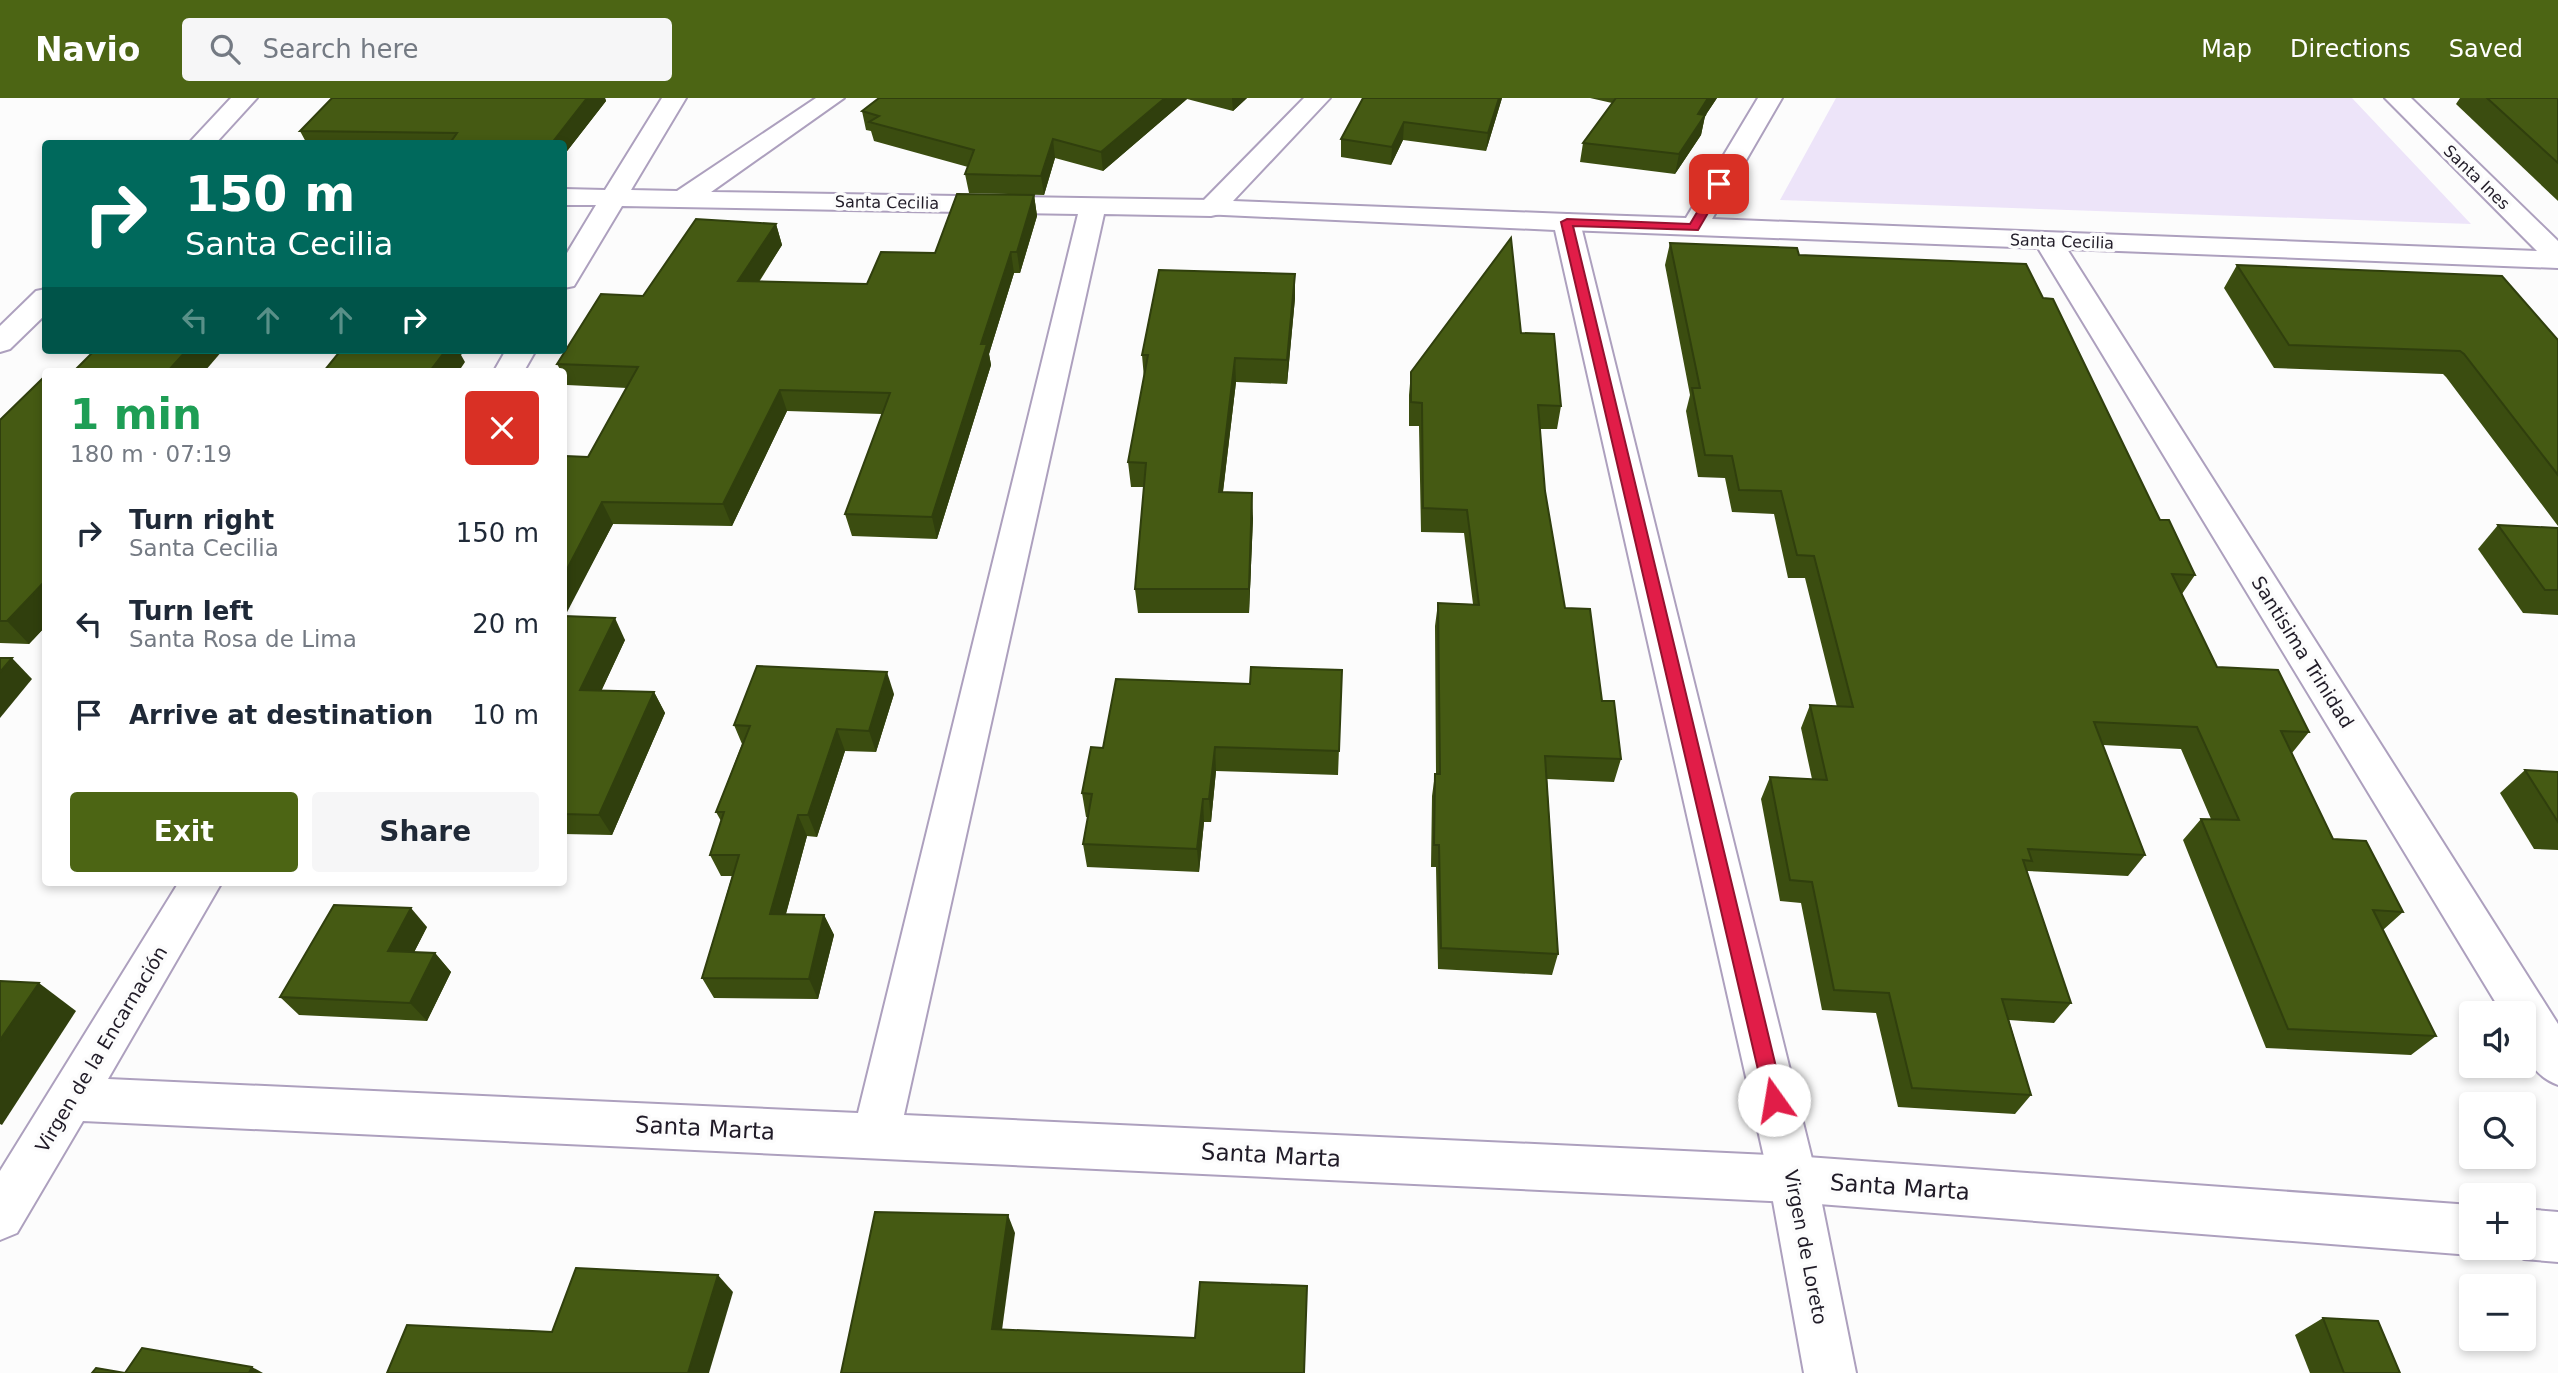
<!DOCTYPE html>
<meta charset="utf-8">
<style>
:root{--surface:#fff;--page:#f6f6f7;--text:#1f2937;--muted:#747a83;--accent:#4c6514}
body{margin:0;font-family:"DejaVu Sans",sans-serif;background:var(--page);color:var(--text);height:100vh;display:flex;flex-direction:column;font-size:26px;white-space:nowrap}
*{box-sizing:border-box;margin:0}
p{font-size:23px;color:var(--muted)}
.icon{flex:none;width:38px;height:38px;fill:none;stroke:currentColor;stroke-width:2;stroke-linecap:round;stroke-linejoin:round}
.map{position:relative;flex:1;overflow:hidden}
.details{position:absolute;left:42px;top:270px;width:525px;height:518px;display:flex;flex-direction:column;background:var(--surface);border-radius:7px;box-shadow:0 4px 10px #0003}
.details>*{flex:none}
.top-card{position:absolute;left:42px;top:42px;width:525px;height:214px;border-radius:7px;box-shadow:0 4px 10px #0003;background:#00695c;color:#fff;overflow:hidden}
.tools{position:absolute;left:2459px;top:903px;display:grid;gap:14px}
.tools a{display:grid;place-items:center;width:77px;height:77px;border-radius:7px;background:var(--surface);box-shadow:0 4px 10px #0003;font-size:35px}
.pin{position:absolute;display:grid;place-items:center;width:60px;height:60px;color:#fff;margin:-30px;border-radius:14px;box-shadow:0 4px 10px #0006}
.me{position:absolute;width:77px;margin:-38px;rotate:347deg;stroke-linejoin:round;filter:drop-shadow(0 0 5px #0008)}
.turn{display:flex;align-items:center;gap:24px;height:147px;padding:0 28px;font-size:32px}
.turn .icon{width:91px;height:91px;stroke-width:2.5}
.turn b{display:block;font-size:49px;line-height:60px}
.lanes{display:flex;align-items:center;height:66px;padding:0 28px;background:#0003;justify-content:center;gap:35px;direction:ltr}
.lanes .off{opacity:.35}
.round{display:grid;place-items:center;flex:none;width:74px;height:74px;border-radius:7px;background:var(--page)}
.headline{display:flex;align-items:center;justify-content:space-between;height:119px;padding:0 28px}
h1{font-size:42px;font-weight:600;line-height:52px;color:#1e9e55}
.button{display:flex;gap:14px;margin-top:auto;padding:14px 28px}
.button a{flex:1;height:80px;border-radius:7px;background:var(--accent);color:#fff;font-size:28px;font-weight:600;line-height:80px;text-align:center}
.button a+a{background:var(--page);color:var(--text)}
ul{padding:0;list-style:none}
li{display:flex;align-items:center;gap:21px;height:91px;padding:0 28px}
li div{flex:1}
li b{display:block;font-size:26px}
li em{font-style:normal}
header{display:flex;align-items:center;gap:42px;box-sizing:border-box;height:98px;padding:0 35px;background:var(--accent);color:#fff}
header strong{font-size:33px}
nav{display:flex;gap:38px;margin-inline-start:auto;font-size:24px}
.search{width:490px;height:63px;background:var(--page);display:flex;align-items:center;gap:18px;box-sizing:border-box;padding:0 24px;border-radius:7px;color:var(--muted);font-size:26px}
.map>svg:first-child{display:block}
</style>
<header>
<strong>Navio</strong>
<div class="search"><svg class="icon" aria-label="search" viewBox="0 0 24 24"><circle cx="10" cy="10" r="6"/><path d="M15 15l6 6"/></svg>Search here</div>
<nav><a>Map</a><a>Directions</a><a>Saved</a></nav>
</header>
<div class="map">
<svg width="2558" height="1275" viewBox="0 0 2558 1275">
<rect width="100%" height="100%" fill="#fcfcfc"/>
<polygon fill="#ede4f9" points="1836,0 2352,0 2471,126 1780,102"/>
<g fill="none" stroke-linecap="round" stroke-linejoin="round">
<defs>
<g id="minor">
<polygon points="231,0 257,0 215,46 188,46"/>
<polygon points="662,0 686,0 631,92 677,93 816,0 844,0 711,94 1211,102 1220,104 1224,110 1220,116 1211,118 1104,116 904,1017 1793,1058 2471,1107 2471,1150 2488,1150 2471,1157 1793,1104 83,1023 17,1135 0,1142 0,1073 179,784 222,784 108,981 858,1015 1078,116 622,108 574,188 564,190 564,160 596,107 564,107 564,91 605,92"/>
<path d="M1758,0h24l-70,121 825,32 -152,-153h26l147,143v27l-491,-19 491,775v61c-34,-13 -34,-40 -34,-72h-22l-464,-765 -471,-18 -10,-2 -3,-6 3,-6 10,-2 119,4z"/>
<polygon points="46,191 46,216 10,251 0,254 0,228 36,193"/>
<polygon points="506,252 536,252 524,273 494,273"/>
<polygon points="2524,1111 2558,1114 2558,1164 2524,1161 2506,1153 2505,1150 2524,1150"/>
</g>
<polygon id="tertiary" points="1304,0 1330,0 1233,103 1567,116 1577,118 1580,124 1817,1081 1856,1275 1804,1275 1769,1081 1555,132 1202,116 1198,110 1202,104"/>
</defs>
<use href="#minor" stroke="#ada0be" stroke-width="4"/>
<use href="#tertiary" stroke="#ada0be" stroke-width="4"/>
<use href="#minor" fill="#fff" fill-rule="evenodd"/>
<use href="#tertiary" fill="#fff" fill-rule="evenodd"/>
</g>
<g fill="#3b4d10">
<polygon points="332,0 605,0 606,3 564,57 564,46 307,46 300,33"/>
<polygon points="879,0 1247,0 1233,13 1187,1 1103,73 1055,60 1044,97 969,95 965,76 968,69 874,43 871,33 866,32 862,13"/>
<polygon points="1363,0 1502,0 1486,53 1403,42 1391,67 1341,59 1341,41"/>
<polygon points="1590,0 1717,0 1705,18 1701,37 1675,76 1580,64 1583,45 1612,5"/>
<polygon points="2460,0 2558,0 2558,103 2456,6"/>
<polygon points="1034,97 1037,118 1020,175 1014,175 989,256 991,267 937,441 852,438 845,416 882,316 787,313 732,428 613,426 564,518 625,542 601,593 654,594 665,615 612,737 564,736 564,363 588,359 627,290 567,287 564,279 564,273 561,273 557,266 643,198 776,126 782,147 759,184 867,186 935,155"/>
<polygon points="1670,145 1799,157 2043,200 2160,422 2195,477 2182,496 2217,569 2309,634 2292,655 2333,741 2403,814 2383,832 2436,938 2411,957 2266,950 2183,742 2201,721 2211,721 2181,651 2103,647 2145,757 2128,778 2027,773 2071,905 2054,925 2009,922 2031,997 2015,1016 1898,1009 1876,915 1822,912 1801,805 1780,803 1761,701 1770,679 1812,681 1801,630 1810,607 1837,609 1805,480 1788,480 1774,416 1732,414 1725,380 1698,379 1686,313 1690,297 1665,167"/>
<polygon points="2237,167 2558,242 2558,428 2446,279 2443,276 2274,270 2224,190"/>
<polygon points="1295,176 1295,200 1287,286 1236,284 1223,394 1253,420 1249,515 1138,515 1135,491 1144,389 1131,389 1128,364 1144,280 1142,257"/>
<polygon points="1521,235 1561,308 1557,331 1540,331 1545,393 1565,510 1602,603 1621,661 1614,684 1547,681 1558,856 1552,877 1438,871 1436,769 1431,769 1432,698 1435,676 1436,676 1435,528 1438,505 1473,506 1464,435 1421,434 1419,328 1409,328 1409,297 1411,274"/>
<polygon points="46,279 46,528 29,546 0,545 0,322"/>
<polygon points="2498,427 2558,430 2558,517 2523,515 2478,451"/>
<polygon points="1342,572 1338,677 1216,673 1211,724 1204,724 1199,774 1087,769 1083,746 1088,719 1086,719 1082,695 1103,650 1250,586"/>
<polygon points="894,596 876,654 845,653 817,739 807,738 786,816 824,817 834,837 818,901 714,900 702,880 732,778 721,778 710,757 721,723 716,714 742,646 734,627"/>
<polygon points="2525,672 2558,674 2558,752 2534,751 2500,695"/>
<polygon points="427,829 414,854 435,855 451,874 427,923 299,917 280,899"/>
<polygon points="2323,1220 2400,1275 2310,1275 2295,1237"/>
</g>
<g fill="#303f0d">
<polygon points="587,0 605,0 606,3 564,57 564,46 551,46"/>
<polygon points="1165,0 1187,0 1187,1 1103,73 1101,54"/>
<polygon points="1232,0 1247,0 1233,13"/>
<polygon points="1499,0 1502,0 1486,53 1488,35"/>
<polygon points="1708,0 1717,0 1705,18 1701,37 1675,76 1679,56 1698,16"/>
<polygon points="1404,24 1403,42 1391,67 1392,49"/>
<polygon points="1053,41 1055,60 1044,97 1041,78"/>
<polygon points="1034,97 1037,118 1020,175 1017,154"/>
<polygon points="776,126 782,147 745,204 738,183"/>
<polygon points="1011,154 1014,175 989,256 991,267 937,441 932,419 981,246"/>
<polygon points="1295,176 1295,200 1287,286 1287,262"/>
<polygon points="187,252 223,252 205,273 168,273"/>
<polygon points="446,252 465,252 461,257 465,264 459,273 430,273"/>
<polygon points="1235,260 1236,284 1220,418 1219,394"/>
<polygon points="780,292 787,313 732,428 723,406"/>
<polygon points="1252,395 1253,420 1249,515 1249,491"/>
<polygon points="602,404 613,426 564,520 564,477"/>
<polygon points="46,482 46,528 29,546 7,523"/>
<polygon points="615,520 625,542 592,613 580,592"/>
<polygon points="12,560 32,581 0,620 0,574"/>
<polygon points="887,574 894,596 876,654 869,633"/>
<polygon points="654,594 665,615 612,737 599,717"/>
<polygon points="837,631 845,653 817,739 808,717"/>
<polygon points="1215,649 1216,673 1211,724 1209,701"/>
<polygon points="1203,701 1204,724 1199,774 1197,751"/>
<polygon points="798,717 807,738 780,837 770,816"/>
<polygon points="411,810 427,829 405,872 388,853"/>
<polygon points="824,817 834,837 818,901 809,881"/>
<polygon points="435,855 451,874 427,923 410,905"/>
<polygon points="39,885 76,913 2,1027 0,1026 0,942"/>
<polygon points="1008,1117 1015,1135 1000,1247 992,1231"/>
<polygon points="718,1177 733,1194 709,1275 688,1275"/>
<polygon points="252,1269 263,1275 249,1275"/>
</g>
<g fill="#455a13" stroke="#303f0d" stroke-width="2">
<polygon points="332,0 587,0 551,46 450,45 457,35 300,33"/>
<polygon points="879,0 1165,0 1101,54 1053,41 1041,78 965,76 974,52 869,24 879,18 862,13"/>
<polygon points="1363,0 1499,0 1488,35 1404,24 1392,49 1341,41"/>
<polygon points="1616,0 1708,0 1698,16 1705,17 1679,56 1583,45"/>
<polygon points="2487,0 2558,0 2558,65"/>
<polygon points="957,96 1034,97 1017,154 1011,154 981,246 987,246 932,419 845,416 890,295 780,292 723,406 602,404 564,477 564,363 566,358 588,359 638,269 557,266 601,196 643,198 696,121 776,126 738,183 867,186 881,154 935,155"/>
<polygon points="1511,140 1521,235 1554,236 1561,308 1538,307 1545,393 1565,510 1590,511 1602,603 1614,603 1621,661 1545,658 1558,856 1441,850 1439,747 1434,747 1435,676 1440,676 1438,505 1479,507 1467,412 1423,410 1422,305 1411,304 1411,274"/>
<polygon points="1670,145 1797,150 1799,157 2026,166 2043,200 2053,201 2160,422 2169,422 2195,477 2172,476 2217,569 2278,572 2309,634 2281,633 2333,741 2366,743 2403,814 2373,812 2436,938 2288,931 2201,721 2239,722 2197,629 2094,624 2145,757 2028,751 2032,763 2023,762 2071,905 2002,901 2031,997 1912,990 1889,895 1834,892 1812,784 1790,782 1770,679 1827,682 1810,607 1853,609 1814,458 1797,457 1781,393 1739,392 1732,358 1705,357 1692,290 1700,290"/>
<polygon points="2237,167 2502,178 2558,242 2558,377 2464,256 2460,253 2289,247"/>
<polygon points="1159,172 1295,176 1287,262 1235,260 1219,394 1252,395 1249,491 1135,491 1146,365 1128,364 1148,257 1142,257"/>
<polygon points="95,252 187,252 168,273 74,273"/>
<polygon points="341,252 446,252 430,273 324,273"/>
<polygon points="44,279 46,279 46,482 7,523 0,523 0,322"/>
<polygon points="2498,427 2558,430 2558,492 2545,492"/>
<polygon points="564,518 615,520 580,592 654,594 599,717 564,716"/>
<polygon points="0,560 12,560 0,574"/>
<polygon points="757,568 887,574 869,633 837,631 808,717 798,717 770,816 824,817 809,881 702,880 739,757 710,757 724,714 716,714 750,628 734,627"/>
<polygon points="1251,569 1342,572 1339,653 1215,649 1209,701 1203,701 1197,751 1083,746 1092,696 1082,695 1091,649 1103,650 1116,581 1250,586"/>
<polygon points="2525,672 2558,674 2558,724"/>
<polygon points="334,807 411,810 388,853 435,855 410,905 280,899"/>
<polygon points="0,883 39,885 0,942"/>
<polygon points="875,1114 1008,1117 992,1231 1195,1240 1200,1184 1307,1188 1304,1275 841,1275"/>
<polygon points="576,1170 718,1177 688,1275 387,1275 407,1227 552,1234"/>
<polygon points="2323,1220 2378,1223 2400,1275 2344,1275"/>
<polygon points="142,1250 252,1269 249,1275 125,1275"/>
<polygon points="96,1270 125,1275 92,1275"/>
</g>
<polygon fill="#e11d48" stroke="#92132f" stroke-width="2" points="1719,83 1725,86 1698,132 1573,128 1784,1002 1781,1008 1774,1011 1768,1008 1765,1002 1561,124 1567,121 1690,126 1714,86"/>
<g text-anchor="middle" stroke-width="7" stroke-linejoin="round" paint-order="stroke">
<g font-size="16" fill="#201b27" stroke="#fcfcfc">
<text transform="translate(2477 79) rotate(44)" y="6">Santa Ines</text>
<text transform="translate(887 104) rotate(1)" y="6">Santa Cecilia</text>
<text transform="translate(2062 143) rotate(2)" y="6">Santa Cecilia</text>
</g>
<g font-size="19" fill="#201b27" stroke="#fcfcfc">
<text transform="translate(2303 554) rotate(58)" y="7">Santisima Trinidad</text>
<text transform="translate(101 951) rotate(-59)" y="7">Virgen de la Encarnación</text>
<text transform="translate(1806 1149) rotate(79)" y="7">Virgen de Loreto</text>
</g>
<g font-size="23" fill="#201b27" stroke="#fcfcfc">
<text transform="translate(705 1030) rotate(3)" y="8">Santa Marta</text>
<text transform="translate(1271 1057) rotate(3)" y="8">Santa Marta</text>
<text transform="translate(1900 1089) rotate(4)" y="8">Santa Marta</text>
</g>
</g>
</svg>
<div class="tools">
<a><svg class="icon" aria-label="sound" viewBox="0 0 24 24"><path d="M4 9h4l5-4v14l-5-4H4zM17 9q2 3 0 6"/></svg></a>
<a><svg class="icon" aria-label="search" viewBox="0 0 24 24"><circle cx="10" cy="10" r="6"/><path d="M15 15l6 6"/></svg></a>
<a>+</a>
<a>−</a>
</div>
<div class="pin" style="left:1719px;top:86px;background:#d93025"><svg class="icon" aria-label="arrive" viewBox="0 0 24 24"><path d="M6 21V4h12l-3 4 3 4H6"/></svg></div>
<svg class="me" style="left:1774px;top:1002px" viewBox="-20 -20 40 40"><circle r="19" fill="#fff"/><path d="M0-13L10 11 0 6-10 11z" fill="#e11d48"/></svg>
<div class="top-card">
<div class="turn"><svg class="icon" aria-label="right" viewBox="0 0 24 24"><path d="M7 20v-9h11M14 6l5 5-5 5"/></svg><div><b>150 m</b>Santa Cecilia</div></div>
<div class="lanes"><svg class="icon off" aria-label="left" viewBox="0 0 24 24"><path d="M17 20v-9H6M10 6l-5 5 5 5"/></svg><svg class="icon off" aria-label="ahead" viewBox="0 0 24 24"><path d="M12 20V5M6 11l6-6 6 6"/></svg><svg class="icon off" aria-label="ahead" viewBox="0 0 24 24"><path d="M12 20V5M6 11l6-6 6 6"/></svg><svg class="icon" aria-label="right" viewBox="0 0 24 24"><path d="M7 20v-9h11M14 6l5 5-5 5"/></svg></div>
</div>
<section class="details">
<div class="headline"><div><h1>1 min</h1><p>180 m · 07:19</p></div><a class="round" style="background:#d93025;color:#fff"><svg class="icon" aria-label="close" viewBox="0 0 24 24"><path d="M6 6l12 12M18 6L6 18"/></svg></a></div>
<ul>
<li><svg class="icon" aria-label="right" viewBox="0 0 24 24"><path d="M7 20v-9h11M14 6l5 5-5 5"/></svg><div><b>Turn right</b><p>Santa Cecilia</p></div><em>150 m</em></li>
<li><svg class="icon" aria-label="left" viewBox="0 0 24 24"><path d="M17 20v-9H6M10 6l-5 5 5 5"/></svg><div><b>Turn left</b><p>Santa Rosa de Lima</p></div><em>20 m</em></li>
<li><svg class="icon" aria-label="arrive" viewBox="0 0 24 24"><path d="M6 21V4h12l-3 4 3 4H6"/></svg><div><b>Arrive at destination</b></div><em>10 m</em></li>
</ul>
<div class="button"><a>Exit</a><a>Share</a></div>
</section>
</div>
